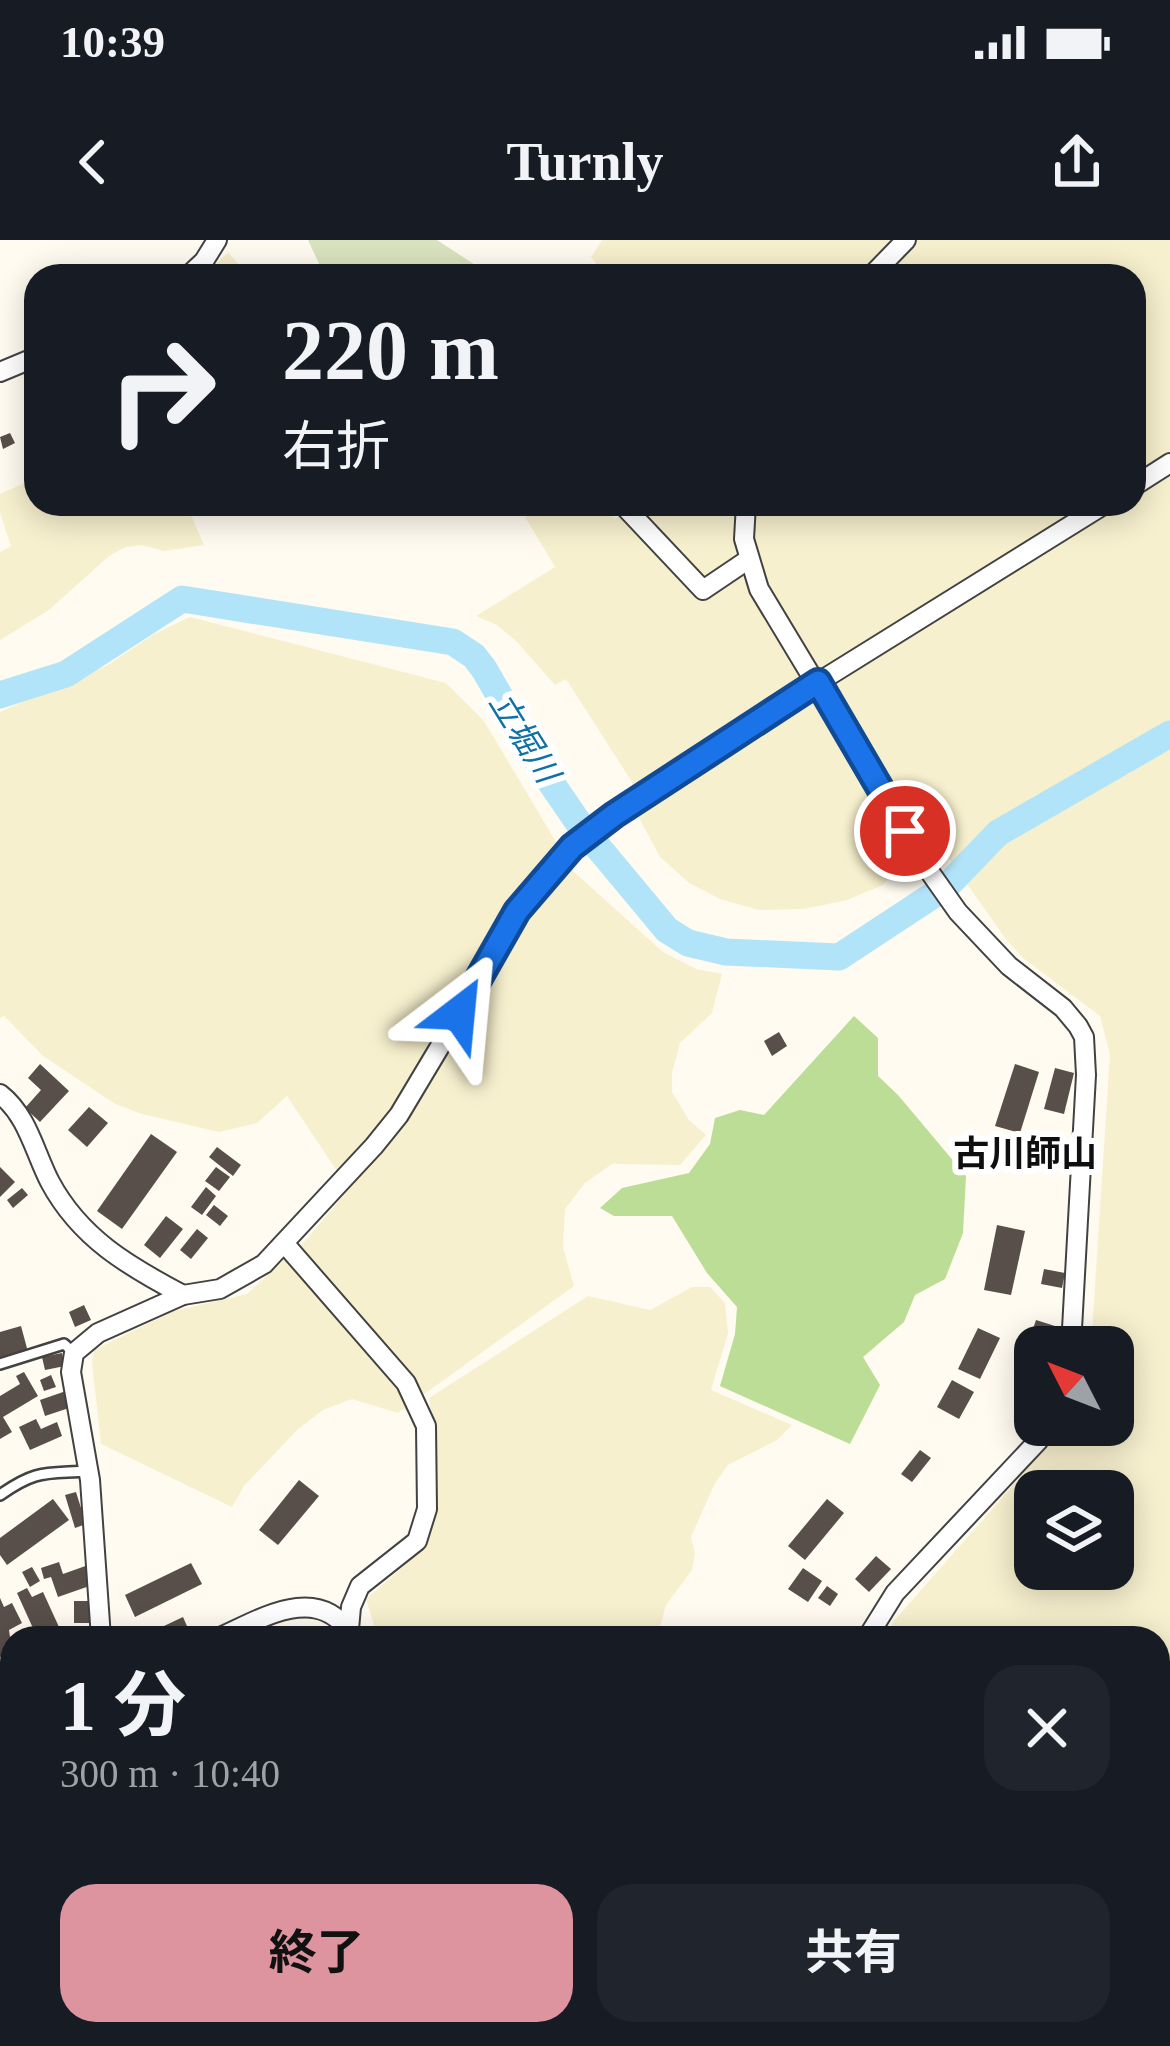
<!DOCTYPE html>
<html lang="ja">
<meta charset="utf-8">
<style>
:root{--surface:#171b24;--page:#20242c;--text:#f1f3f6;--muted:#9ea1a6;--accent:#de949f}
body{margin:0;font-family:"Times New Roman","Noto Sans JP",serif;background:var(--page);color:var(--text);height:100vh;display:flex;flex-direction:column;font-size:45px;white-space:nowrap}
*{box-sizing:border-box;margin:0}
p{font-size:39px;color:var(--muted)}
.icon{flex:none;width:66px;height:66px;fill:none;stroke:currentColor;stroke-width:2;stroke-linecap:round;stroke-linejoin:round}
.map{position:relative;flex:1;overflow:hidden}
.drawer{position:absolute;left:0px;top:1386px;width:1170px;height:420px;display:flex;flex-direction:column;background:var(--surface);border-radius:36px 36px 0 0;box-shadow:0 6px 30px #0003}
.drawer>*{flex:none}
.hud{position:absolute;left:24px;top:24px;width:1122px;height:252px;border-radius:36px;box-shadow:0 6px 30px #0003;background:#171b24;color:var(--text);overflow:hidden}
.needle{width:78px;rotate:312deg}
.fabs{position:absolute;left:1014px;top:1086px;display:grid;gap:24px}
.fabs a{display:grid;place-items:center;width:120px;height:120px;border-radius:24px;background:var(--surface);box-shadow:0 6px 30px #0003;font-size:60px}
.pin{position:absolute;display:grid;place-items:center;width:102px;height:102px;color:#fff;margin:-51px;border:6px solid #fff;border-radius:50%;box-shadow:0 3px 12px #0007}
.me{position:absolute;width:132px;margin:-66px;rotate:29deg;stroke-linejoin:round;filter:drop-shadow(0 0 9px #0008)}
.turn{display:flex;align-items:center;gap:42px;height:252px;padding:0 60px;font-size:54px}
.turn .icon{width:156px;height:156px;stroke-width:2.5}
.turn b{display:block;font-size:84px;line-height:102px}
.round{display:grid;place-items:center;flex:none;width:126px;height:126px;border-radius:36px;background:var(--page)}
.summary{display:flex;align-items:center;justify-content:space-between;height:204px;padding:0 60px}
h1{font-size:72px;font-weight:700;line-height:90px}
.button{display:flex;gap:24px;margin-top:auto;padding:24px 60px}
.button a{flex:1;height:138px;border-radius:36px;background:var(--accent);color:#111;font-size:48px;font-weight:700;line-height:138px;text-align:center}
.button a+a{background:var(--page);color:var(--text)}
.status{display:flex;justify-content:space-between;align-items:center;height:84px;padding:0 60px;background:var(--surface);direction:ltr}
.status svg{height:33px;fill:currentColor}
header{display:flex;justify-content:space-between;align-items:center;height:156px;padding:0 60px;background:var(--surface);font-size:54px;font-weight:700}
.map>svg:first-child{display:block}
</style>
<div class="status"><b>10:39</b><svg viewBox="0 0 49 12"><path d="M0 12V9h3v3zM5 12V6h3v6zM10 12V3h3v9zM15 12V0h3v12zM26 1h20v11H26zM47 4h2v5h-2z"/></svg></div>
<header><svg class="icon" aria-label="back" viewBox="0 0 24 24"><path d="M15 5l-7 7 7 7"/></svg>Turnly<svg class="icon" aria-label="share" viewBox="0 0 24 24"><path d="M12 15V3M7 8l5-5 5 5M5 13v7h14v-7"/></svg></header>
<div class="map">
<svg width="1170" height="1806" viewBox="0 0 1170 1806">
<rect width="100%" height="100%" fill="#fffbf0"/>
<g fill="#f7f0ce" fill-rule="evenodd">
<path d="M602,0h568v1432l-12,16v-50h-272l7,-16 173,-197h47v-78h-22l19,-293 -10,-38 -77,-58 -18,-20 -71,-101 -31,22 -20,26 -36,15 -43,9 -45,1 -39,-11 -31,-16 -29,-26 -23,-43 -5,-32 -66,-103 -11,6 -38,-43 -20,-17 -21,-9 79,-49 -30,-50 22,-13h53l15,15 20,-15h499v-228h-528l-15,-19zM1035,1251h78v78h-78z"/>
<polygon points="228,12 249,36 204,36"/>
<polygon points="36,238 36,264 186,264 204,305 164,311 142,305 126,307 109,316 49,370 0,400 0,312 11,306 0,273 0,254"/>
<polygon points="190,377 446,443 484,481 574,632 663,712 696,729 722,734 712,773 680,803 672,833 672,852 689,880 706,895 680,925 612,924 585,943 565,969 563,1007 574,1046 398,1173 352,1159 323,1170 298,1189 244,1246 232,1267 101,1204 92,1123 94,1110 174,1071 247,1054 305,1001 349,949 287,856 257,883 219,892 142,874 115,864 70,834 42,815 4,776 0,778 0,472 108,425 154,394"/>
<polygon points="692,1047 710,1047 725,1063 728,1093 711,1150 792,1185 777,1200 728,1225 715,1243 691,1297 695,1314 692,1330 666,1365 657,1398 378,1398 366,1359 410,1321 430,1285 437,1248 437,1212 429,1158 588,1056 650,1070"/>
</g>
<polygon fill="#bbdd96" points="854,776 878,798 878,836 898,855 966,936 963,993 945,1039 915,1055 904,1082 863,1117 880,1145 850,1204 720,1146 735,1094 737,1067 707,1033 672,976 614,976 600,968 622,948 689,933 710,904 715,878 740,870 764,875"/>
<polygon fill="#dae3bf" points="308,0 437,0 492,36 325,36"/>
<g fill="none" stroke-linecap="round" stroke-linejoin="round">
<g stroke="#b2e4f9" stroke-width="27">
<polyline points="0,455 66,434 182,359 453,402 474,416 484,429 545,534 582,588 667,690 688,703 726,712 839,717 947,646 998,593 1170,494"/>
<polyline points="1167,1806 1170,1803"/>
</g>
</g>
<g fill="#584e4a">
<polygon points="10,193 15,203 3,209 0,197"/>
<polygon points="779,792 787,806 772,816 764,801"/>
<polygon points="40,824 69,851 40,882 25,868 41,850 28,838"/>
<polygon points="1015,824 1039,832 1020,893 995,886"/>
<polygon points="1055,828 1074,833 1064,874 1044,869"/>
<polygon points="89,867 108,883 87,907 68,890"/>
<polygon points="151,894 177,912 122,989 97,971"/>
<polygon points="217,907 241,925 233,936 209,917"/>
<polygon points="0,927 15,942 0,957"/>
<polygon points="216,927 230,937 219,951 205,941"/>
<polygon points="206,947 216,956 202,975 191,967"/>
<polygon points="22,948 28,955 13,968 7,960"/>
<polygon points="214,965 228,976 220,986 206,975"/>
<polygon points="166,976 183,989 160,1018 144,1005"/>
<polygon points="997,985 1025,991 1011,1055 984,1050"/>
<polygon points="197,989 208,998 191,1019 180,1010"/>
<polygon points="1044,1029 1065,1033 1062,1048 1041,1044"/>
<polygon points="84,1065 91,1080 75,1087 69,1072"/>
<polygon points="1036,1080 1055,1086 1051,1098 1032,1092"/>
<polygon points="21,1086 28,1112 0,1120 0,1092"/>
<polygon points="978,1088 1000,1098 980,1139 958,1129"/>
<polygon points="62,1113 65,1126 45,1130 42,1117"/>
<polygon points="1023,1122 1035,1125 1035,1137 1020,1133"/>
<polygon points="24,1132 38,1156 3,1177 12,1192 0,1199 0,1156 20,1144 16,1136"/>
<polygon points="51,1135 56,1147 44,1151 40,1140"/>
<polygon points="952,1140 974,1152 959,1179 937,1167"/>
<polygon points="1021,1143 1035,1148 1033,1164 1016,1158"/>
<polygon points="66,1151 72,1167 45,1176 40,1160"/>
<polygon points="36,1179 41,1189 57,1182 62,1196 30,1210 19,1187"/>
<polygon points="920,1210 931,1218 912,1242 901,1234"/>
<polygon points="299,1240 319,1256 278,1305 259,1290"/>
<polygon points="76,1252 86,1284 75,1288 65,1255"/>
<polygon points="53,1259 69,1280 7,1325 0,1315 0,1298"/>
<polygon points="827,1259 844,1273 805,1320 788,1306"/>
<polygon points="876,1316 891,1329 869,1352 855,1339"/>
<polygon points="59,1322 63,1334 91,1324 98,1343 58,1357 51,1337 44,1339 41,1328"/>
<polygon points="191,1323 202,1344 135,1377 125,1355"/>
<polygon points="32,1327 40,1341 30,1347 22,1332"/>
<polygon points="803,1328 822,1341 808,1362 788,1349"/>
<polygon points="827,1346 838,1354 830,1366 818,1358"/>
<polygon points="27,1348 32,1357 43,1352 59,1387 37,1397 17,1353"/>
<polygon points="0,1358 4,1367 12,1363 22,1383 9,1390 12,1411 0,1417"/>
<polygon points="74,1361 91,1361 90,1383 74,1383"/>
<polygon points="183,1377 190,1393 180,1398 149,1398 147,1394"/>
<polygon points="0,1753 12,1774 12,1794 23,1794 30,1806 0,1806"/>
<polygon points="147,1794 192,1794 173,1806 127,1806"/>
<polygon points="208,1794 214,1806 198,1806 195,1798"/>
<polygon points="269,1794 309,1794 289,1806 276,1806"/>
<polygon points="340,1794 352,1794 357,1806 310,1806"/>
<polygon points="501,1794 519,1794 518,1806 500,1806"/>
</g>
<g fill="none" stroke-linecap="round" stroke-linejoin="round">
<defs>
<g id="lane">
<polyline points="0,1124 64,1104 73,1112"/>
<path d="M0,1255c37,-26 45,-21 88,-24"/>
</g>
<g id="street">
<polyline points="188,36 204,21 217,0"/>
<polyline points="871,36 906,0"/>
<polyline points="0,132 36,117"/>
<polyline points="1134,246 1170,223"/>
<polyline points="622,264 703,350 749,319"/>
<polyline points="746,264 744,299 759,349 927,628 958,672 1009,726 1063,768 1078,786 1084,797 1086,835 1071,1107"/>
<polyline points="459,773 517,671 572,607 614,575 777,468 1105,264"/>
<path d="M0,854c28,22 34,57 50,88 30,56 78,84 133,113"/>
<polyline points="284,1003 406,1143 426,1186 427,1269 417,1301 360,1346 351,1367 349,1389"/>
<polyline points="101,1398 90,1240 71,1132 74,1113 98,1093 183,1055 220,1049 264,1024 374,906 399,875 451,788"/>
<path d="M218,1398c43,-19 99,-56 133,-4"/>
<polyline points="867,1398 895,1353 1038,1201 1046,1185"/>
<polyline points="0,1489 12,1494"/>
<polyline points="1158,1574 1170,1558"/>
<polyline points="225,1794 230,1806"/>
<polyline points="495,1794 495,1806"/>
<polyline points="903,1794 910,1806"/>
<polyline points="66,1806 91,1794"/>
<polyline points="409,1806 480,1794"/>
<polyline points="984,1806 993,1794"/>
</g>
</defs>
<use href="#lane" stroke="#424242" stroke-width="14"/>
<use href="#street" stroke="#424242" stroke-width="22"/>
<use href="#lane" stroke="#fff" stroke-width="9"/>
<use href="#street" stroke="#fff" stroke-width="18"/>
</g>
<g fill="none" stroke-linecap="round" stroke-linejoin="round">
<defs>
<polyline id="route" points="459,773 517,671 572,607 614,575 818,442 905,591"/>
</defs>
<use href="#route" stroke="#114b97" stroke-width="30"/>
<use href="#route" stroke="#1a73e8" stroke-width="21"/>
</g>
<g text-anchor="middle" stroke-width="12" stroke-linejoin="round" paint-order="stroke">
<g font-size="33" font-style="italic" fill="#1171a7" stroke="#fff">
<text transform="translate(525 497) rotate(58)" y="12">立堀川</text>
</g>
<g font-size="36" font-weight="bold" fill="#0f0f0f" stroke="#fff">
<text x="1025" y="926">古川師山</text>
</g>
</g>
</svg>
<div class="fabs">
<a><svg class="needle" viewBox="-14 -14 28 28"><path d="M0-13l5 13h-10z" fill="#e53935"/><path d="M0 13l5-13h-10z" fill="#9ea1a6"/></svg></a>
<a><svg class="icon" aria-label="layers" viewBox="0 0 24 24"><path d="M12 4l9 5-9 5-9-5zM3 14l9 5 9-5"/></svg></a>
</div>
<div class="pin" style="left:905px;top:591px;background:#d93025"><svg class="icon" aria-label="arrive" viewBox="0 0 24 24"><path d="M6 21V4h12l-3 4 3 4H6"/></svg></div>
<svg class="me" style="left:459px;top:773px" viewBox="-20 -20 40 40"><path d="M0-17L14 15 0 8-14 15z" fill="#1a73e8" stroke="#fff" stroke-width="4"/></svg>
<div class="hud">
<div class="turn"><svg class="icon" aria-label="right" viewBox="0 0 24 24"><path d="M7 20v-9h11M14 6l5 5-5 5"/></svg><div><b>220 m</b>右折</div></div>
</div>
<section class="drawer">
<div class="summary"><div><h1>1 分</h1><p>300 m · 10:40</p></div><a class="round"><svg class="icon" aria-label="close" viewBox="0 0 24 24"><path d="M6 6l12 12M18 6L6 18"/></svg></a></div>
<div class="button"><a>終了</a><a>共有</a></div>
</section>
</div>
